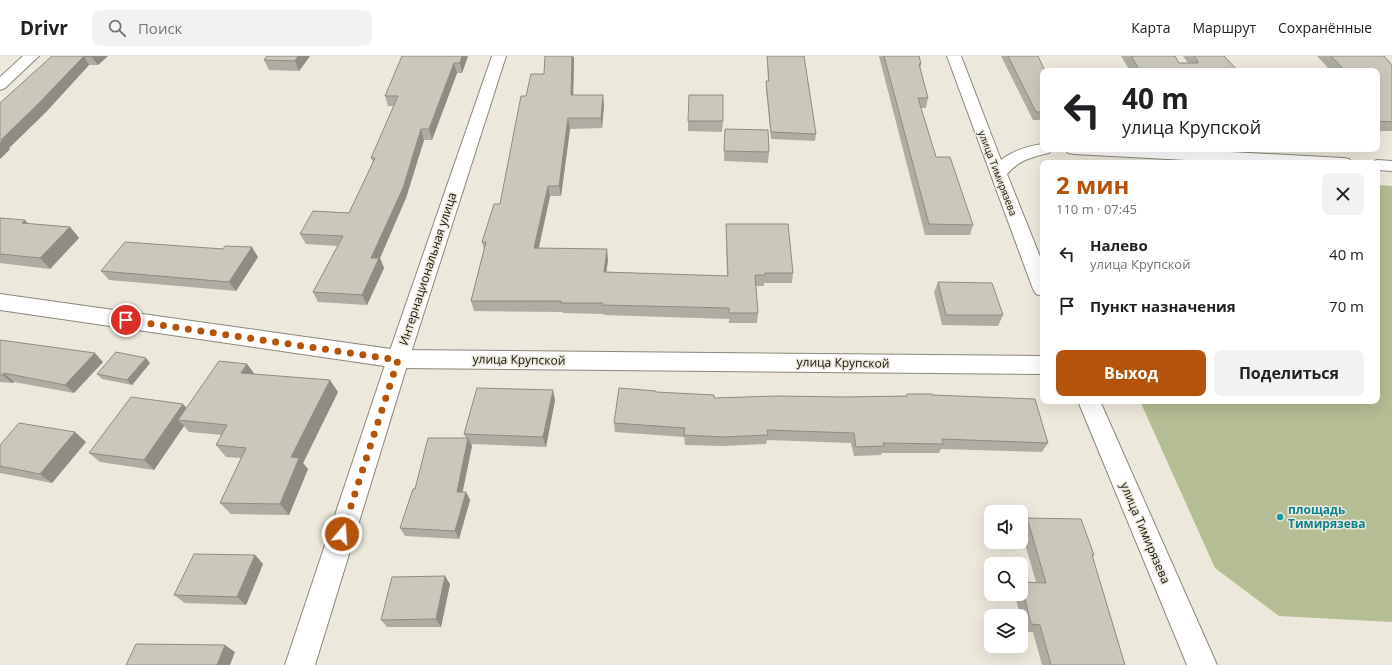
<!DOCTYPE html>
<html lang="ru">
<meta charset="utf-8">
<style>
:root{--surface:#fff;--page:#f2f2f2;--text:#202124;--muted:#757577;--line:#e0e0e0;--accent:#b45309}
body{margin:0;font-family:"Open Sans",sans-serif;background:var(--page);color:var(--text);height:100vh;display:flex;flex-direction:column;font-size:15px;white-space:nowrap}
*{box-sizing:border-box;margin:0}
p{font-size:13px;color:var(--muted)}
.icon{flex:none;width:22px;height:22px;fill:none;stroke:currentColor;stroke-width:2;stroke-linecap:round;stroke-linejoin:round}
.map{position:relative;flex:1;overflow:hidden}
.side{position:absolute;left:1040px;top:104px;width:340px;height:244px;display:flex;flex-direction:column;background:var(--surface);border-radius:8px;box-shadow:0 4px 16px #0002}
.side>*{flex:none}
.banner{position:absolute;left:1040px;top:12px;width:340px;height:84px;border-radius:8px;box-shadow:0 4px 16px #0002;background:#fff;color:var(--text);overflow:hidden}
.fabs{position:absolute;left:984px;top:449px;display:grid;gap:8px}
.fabs a{display:grid;place-items:center;width:44px;height:44px;border-radius:8px;background:var(--surface);box-shadow:0 4px 16px #0002;font-size:20px}
.pin{position:absolute;display:grid;place-items:center;width:34px;height:34px;color:#fff;margin:-17px;border:2px solid #fff;border-radius:50%;box-shadow:0 1px 4px #0007}
.me{position:absolute;width:44px;margin:-22px;rotate:18deg;stroke-linejoin:round;filter:drop-shadow(0 0 3px #0008)}
.turn{display:flex;align-items:center;gap:14px;height:84px;padding:0 16px;font-size:18px}
.turn .icon{width:52px;height:52px;stroke-width:2.5}
.turn b{display:block;font-size:28px;line-height:34px}
.round{display:grid;place-items:center;flex:none;width:42px;height:42px;border-radius:8px;background:var(--page)}
.overview{display:flex;align-items:center;justify-content:space-between;height:68px;padding:0 16px}
h1{font-size:24px;font-weight:700;line-height:30px;color:var(--accent)}
.cta{display:flex;gap:8px;margin-top:auto;padding:8px 16px}
.cta a{flex:1;height:46px;border-radius:8px;background:var(--accent);color:#fff;font-size:16px;font-weight:700;line-height:46px;text-align:center}
.cta a+a{background:var(--page);color:var(--text)}
ul{padding:0;list-style:none}
li{display:flex;align-items:center;gap:12px;height:52px;padding:0 16px}
li div{flex:1}
li b{display:block;font-size:15px}
li em{font-style:normal}
header{display:flex;align-items:center;gap:24px;box-sizing:border-box;height:56px;padding:0 20px;background:var(--surface);border-bottom:1px solid var(--line)}
header strong{font-size:19px}
nav{display:flex;gap:22px;margin-inline-start:auto;font-size:14px}
.search{width:280px;height:36px;background:var(--page);display:flex;align-items:center;gap:10px;box-sizing:border-box;padding:0 14px;border-radius:8px;color:var(--muted);font-size:15px}
.map>svg:first-child{display:block}
</style>
<header>
<strong>Drivr</strong>
<div class="search"><svg class="icon" aria-label="search" viewBox="0 0 24 24"><circle cx="10" cy="10" r="6"/><path d="M15 15l6 6"/></svg>Поиск</div>
<nav><a>Карта</a><a>Маршрут</a><a>Сохранённые</a></nav>
</header>
<div class="map">
<svg width="1392" height="609" viewBox="0 0 1392 609">
<rect width="100%" height="100%" fill="#ece8db"/>
<polygon fill="#b5bd94" points="1377,129 1392,130 1392,566 1279,560 1215,512 1140,345 1377,345"/>
<g fill="none" stroke-linecap="round" stroke-linejoin="round">
<defs>
<g id="minor">
<polygon points="23,0 39,0 5,32 0,34 0,21"/>
<path d="M947,0h14l40,104c13,-10 27,-14 42,-16v5h9l-3,4c-17,4 -30,7 -42,21l36,90v32l-7,-2 -3,-5z"/>
<polygon points="1065,93 1174,93 1343,102 1349,103 1352,107 1242,107 1074,98 1068,97"/>
<polygon points="1377,104 1392,105 1392,115 1377,114 1377,107 1370,107"/>
<polygon points="0,238 398,294 1043,300 1043,318 398,312 0,254"/>
<polygon points="1078,345 1100,345 1217,609 1187,609"/>
</g>
<polygon id="major" points="492,0 506,0 409,303 315,609 285,609 387,303"/>
</defs>
<use href="#minor" stroke="#8a877b" stroke-width="2"/>
<use href="#major" stroke="#8a877b" stroke-width="2"/>
<use href="#minor" fill="#fff" fill-rule="evenodd"/>
<use href="#major" fill="#fff" fill-rule="evenodd"/>
</g>
<g fill="#afaca1">
<polygon points="52,0 108,0 98,9 89,9 46,56 9,92 10,93 0,103 0,47"/>
<polygon points="267,0 310,0 299,15 269,14 264,4"/>
<polygon points="468,0 462,17 457,17 432,84 424,84 406,142 380,202 384,212 367,249 318,246 313,236 338,190 306,188 300,178 349,157 373,106 371,102 394,50 388,50 385,40"/>
<polygon points="767,0 804,0 816,78 815,85 771,83 766,32 766,25 768,25"/>
<polygon points="879,0 919,0 921,8 920,13 928,42 926,52 921,52 936,101 973,169 970,179 925,179"/>
<polygon points="1001,0 1038,0 1043,15 1043,64 1033,64"/>
<polygon points="1121,0 1175,0 1179,7 1188,7 1183,0 1224,0 1238,15 1130,15"/>
<polygon points="1317,0 1384,0 1392,9 1392,75 1377,75 1377,15 1331,15"/>
<polygon points="574,2 573,39 604,49 602,72 570,73 561,140 550,140 539,192 608,204 606,216 727,220 726,178 726,168 793,217 792,227 764,227 764,230 756,230 758,257 757,267 729,267 729,263 604,259 604,258 563,257 563,256 474,255 471,245 484,193 482,186 500,148 526,40"/>
<polygon points="688,65 723,65 722,76 688,75"/>
<polygon points="725,73 769,96 768,107 724,105"/>
<polygon points="0,162 28,168 70,171 79,182 50,213 0,207"/>
<polygon points="258,201 236,235 109,224 101,215"/>
<polygon points="938,226 1003,259 998,270 942,269 934,236"/>
<polygon points="0,284 103,306 74,337 14,326 12,327 0,326"/>
<polygon points="150,307 132,329 102,323 97,318"/>
<polygon points="247,308 254,318 338,336 303,407 308,413 289,459 231,458 220,447 241,402 226,401 216,389 222,379 189,376 184,370 154,414 100,406 89,397 187,352"/>
<polygon points="657,336 714,342 847,341 906,340 907,338 932,339 1048,387 1042,396 941,393 939,397 882,397 881,399 854,400 851,387 767,384 766,388 722,390 685,389 684,381 615,376 614,367"/>
<polygon points="555,344 546,391 471,388 472,390 462,436 466,436 470,444 459,483 405,480 400,472 415,433 466,382 464,378"/>
<polygon points="86,386 52,427 0,417 0,389"/>
<polygon points="1027,462 1094,499 1092,500 1125,609 1042,609 1033,576 1024,576 1021,564 1021,560 1020,560 1015,538 1021,538 1021,526 1036,526 1021,474 1021,470"/>
<polygon points="255,499 263,508 246,549 185,547 174,539"/>
<polygon points="450,528 441,571 387,571 381,564"/>
</g>
<g fill="#8e8c83">
<polygon points="84,0 89,9 46,56 9,92 10,93 0,103 0,87 1,84"/>
<polygon points="93,0 108,0 98,9 92,1"/>
<polygon points="298,0 310,0 299,15 295,5"/>
<polygon points="462,0 468,0 462,17 460,7"/>
<polygon points="572,0 573,0 574,2 573,50 571,39"/>
<polygon points="454,7 457,17 432,84 429,73"/>
<polygon points="603,39 604,49 602,72 601,62"/>
<polygon points="568,62 570,73 561,140 559,130"/>
<polygon points="421,73 424,84 406,142 380,202 384,212 367,249 362,239 371,202"/>
<polygon points="548,130 550,140 536,203 534,192"/>
<polygon points="25,164 35,175 22,167"/>
<polygon points="70,171 79,182 50,213 40,202"/>
<polygon points="252,191 258,201 236,235 229,226"/>
<polygon points="607,193 608,204 605,226 604,216"/>
<polygon points="95,297 103,306 74,337 65,329"/>
<polygon points="146,302 150,307 132,329 127,324"/>
<polygon points="247,308 256,320 241,317"/>
<polygon points="4,317 14,326 12,327 3,319"/>
<polygon points="330,324 338,336 303,407 308,413 289,459 280,448 291,401"/>
<polygon points="553,334 555,344 546,391 543,381"/>
<polygon points="183,348 192,358 178,364 184,370 154,414 144,404"/>
<polygon points="75,376 86,386 52,427 40,418"/>
<polygon points="468,382 472,390 461,444 457,436"/>
<polygon points="466,436 470,444 459,483 455,475"/>
<polygon points="255,499 263,508 246,549 237,541"/>
<polygon points="445,520 450,528 441,571 436,563"/>
<polygon points="225,589 235,596 230,609 217,609"/>
</g>
<g fill="#cbc8bb" stroke="#8e8c83">
<polygon points="52,0 93,0 92,1 84,0 39,47 1,84 3,84 0,87 0,47"/>
<polygon points="267,0 298,0 295,5 264,4"/>
<polygon points="402,0 462,0 460,7 454,7 429,73 421,73 403,132 371,202 379,202 362,239 313,236 343,180 300,178 313,155 349,157 375,102 371,102 398,40 385,40"/>
<polygon points="545,0 572,0 571,39 603,39 601,62 568,62 559,130 548,130 534,192 607,193 604,216 728,220 726,168 788,168 793,217 765,217 765,219 755,219 758,257 729,257 729,252 602,249 603,247 561,247 561,245 471,245 486,186 482,186 494,148 500,148 521,40 526,40 531,18 544,18"/>
<polygon points="767,0 804,0 816,78 771,76 766,25 769,25"/>
<polygon points="884,0 919,0 921,8 919,8 928,42 918,42 936,101 950,101 973,169 929,168"/>
<polygon points="1008,0 1038,0 1045,15 1043,15 1043,56 1036,56"/>
<polygon points="1131,0 1175,0 1179,7 1198,7 1198,5 1194,0 1224,0 1238,15 1140,15"/>
<polygon points="1331,0 1384,0 1392,9 1392,66 1377,65 1377,15 1345,15"/>
<polygon points="689,39 723,39 723,65 688,65"/>
<polygon points="725,73 768,74 769,96 724,95"/>
<polygon points="0,162 25,164 22,167 70,171 40,202 0,198"/>
<polygon points="125,186 223,193 225,190 252,191 229,226 101,215"/>
<polygon points="938,226 992,227 1003,259 946,259"/>
<polygon points="0,284 95,297 65,329 4,317 3,319 0,319"/>
<polygon points="116,296 146,302 127,324 97,318"/>
<polygon points="219,305 247,308 241,317 330,324 291,401 299,402 280,448 220,447 246,392 216,389 227,369 178,364"/>
<polygon points="477,332 553,334 543,381 464,378"/>
<polygon points="619,332 656,335 656,336 714,339 714,342 776,340 847,341 907,340 907,338 932,338 932,339 1035,343 1048,387 942,383 943,388 883,387 884,390 856,391 854,377 767,374 768,379 723,381 684,379 685,372 614,367"/>
<polygon points="131,341 183,348 144,404 89,397"/>
<polygon points="19,367 75,376 40,418 0,410 0,389"/>
<polygon points="428,382 468,382 457,436 466,436 455,475 400,472 413,433 415,433"/>
<polygon points="1027,462 1081,463 1094,499 1092,499 1125,609 1051,609 1040,569 1031,568 1021,527 1021,526 1046,527"/>
<polygon points="194,498 255,499 237,541 174,539"/>
<polygon points="445,520 436,563 381,564 392,521"/>
<polygon points="136,588 225,589 217,609 126,609"/>
</g>
<g fill="none" stroke-linecap="round" stroke-linejoin="round">
<polyline stroke="#b45309" stroke-width="7" stroke-dasharray="0 12.6" points="126,264 398,304 342,478"/>
</g>
<circle fill="#0f9aa8" stroke="#ece8db" stroke-width="1.5" cx="1280" cy="461" r="4"/>
<g text-anchor="middle" stroke-width="3" stroke-linejoin="round" paint-order="stroke">
<g font-size="10" fill="#13120d" stroke="#ece8db">
<text transform="translate(998 117) rotate(69)" y="4">улица Тимирязева</text>
</g>
<g font-size="12" fill="#13120d" stroke="#ece8db">
<text transform="translate(428 213) rotate(-72)" y="4">Интернациональная улица</text>
<text transform="translate(519 304) rotate(1)" y="4">улица Крупской</text>
<text transform="translate(843 307) rotate(1)" y="4">улица Крупской</text>
<text transform="translate(1145 477) rotate(67)" y="4">улица Тимирязева</text>
</g>
<g font-size="12" font-weight="bold" fill="#0d838f" stroke="#ece8db" text-anchor="start">
<text x="1288" y="458">площадь<tspan x="1288" dy="14">Тимирязева</tspan></text>
</g>
</g>
</svg>
<div class="fabs">
<a><svg class="icon" aria-label="sound" viewBox="0 0 24 24"><path d="M4 9h4l5-4v14l-5-4H4zM17 9q2 3 0 6"/></svg></a>
<a><svg class="icon" aria-label="search" viewBox="0 0 24 24"><circle cx="10" cy="10" r="6"/><path d="M15 15l6 6"/></svg></a>
<a><svg class="icon" aria-label="layers" viewBox="0 0 24 24"><path d="M12 4l9 5-9 5-9-5zM3 14l9 5 9-5"/></svg></a>
</div>
<div class="pin" style="left:126px;top:264px;background:#d93025"><svg class="icon" aria-label="arrive" viewBox="0 0 24 24"><path d="M6 21V4h12l-3 4 3 4H6"/></svg></div>
<svg class="me" style="left:342px;top:478px" viewBox="-20 -20 40 40"><circle r="17" fill="#b45309" stroke="#fff" stroke-width="3"/><path d="M0-11L8 9 0 5-8 9z" fill="#fff"/></svg>
<div class="banner">
<div class="turn"><svg class="icon" aria-label="left" viewBox="0 0 24 24"><path d="M17 20v-9H6M10 6l-5 5 5 5"/></svg><div><b>40 m</b>улица Крупской</div></div>
</div>
<section class="side">
<div class="overview"><div><h1>2 мин</h1><p>110 m · 07:45</p></div><a class="round"><svg class="icon" aria-label="close" viewBox="0 0 24 24"><path d="M6 6l12 12M18 6L6 18"/></svg></a></div>
<ul>
<li><svg class="icon" aria-label="left" viewBox="0 0 24 24"><path d="M17 20v-9H6M10 6l-5 5 5 5"/></svg><div><b>Налево</b><p>улица Крупской</p></div><em>40 m</em></li>
<li><svg class="icon" aria-label="arrive" viewBox="0 0 24 24"><path d="M6 21V4h12l-3 4 3 4H6"/></svg><div><b>Пункт назначения</b></div><em>70 m</em></li>
</ul>
<div class="cta"><a>Выход</a><a>Поделиться</a></div>
</section>
</div>
